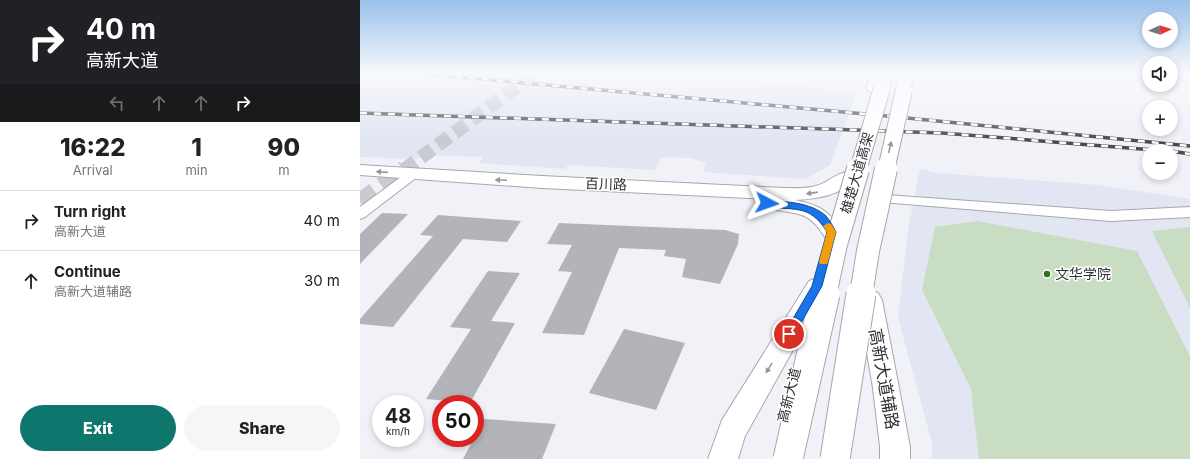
<!DOCTYPE html>
<meta charset="utf-8">
<style>
:root{--surface:#fff;--page:#f6f6f6;--text:#222;--muted:#767676;--line:#e0e0e0;--accent:#0f766e}
body{margin:0;font-family:Inter,"Noto Sans SC",sans-serif;background:var(--page);color:var(--text);height:100vh;display:flex;flex-direction:column;font-size:15px;white-space:nowrap}
*{box-sizing:border-box;margin:0}
p{font-size:13px;color:var(--muted)}
.icon{flex:none;width:22px;height:22px;fill:none;stroke:currentColor;stroke-width:2;stroke-linecap:round;stroke-linejoin:round}
.map{position:relative;flex:1;overflow:hidden}
.details{display:flex;flex-direction:column;background:var(--surface);width:360px}
.details>*{flex:none}
.top-card{background:#202124;color:#fff;overflow:hidden}
.needle{width:26px;rotate:86deg}
.tools{position:absolute;left:782px;top:12px;display:grid;gap:8px}
.tools a{display:grid;place-items:center;width:36px;height:36px;border-radius:50%;background:var(--surface);box-shadow:0 2px 6px #0003;font-size:20px}
.speed{position:absolute;left:12px;top:395px;display:flex;gap:8px;font-size:20px;font-weight:700;text-align:center}
.speed>*{display:grid;place-content:center;width:52px;height:52px;border-radius:50%;background:var(--surface);box-shadow:0 2px 6px #0003;line-height:1}
.speed small{font-size:10px;font-weight:400}
.speed .limit{border:6px solid #d22;background:#fff;color:#111}
.pin{position:absolute;display:grid;place-items:center;width:34px;height:34px;color:#fff;margin:-17px;border:2px solid #fff;border-radius:50%;box-shadow:0 1px 4px #0007}
.me{position:absolute;width:44px;margin:-22px;rotate:94deg;stroke-linejoin:round;filter:drop-shadow(0 0 3px #0008)}
.turn{display:flex;align-items:center;gap:14px;height:84px;padding:0 20px;font-size:18px}
.turn .icon{width:52px;height:52px;stroke-width:2.5}
.turn b{display:block;font-size:28px;line-height:34px}
.lanes{display:flex;align-items:center;height:38px;padding:0 20px;background:#0003;justify-content:center;gap:20px;direction:ltr}
.lanes .off{opacity:.35}
.eta{display:flex;justify-content:space-evenly;align-items:center;height:68px;text-align:center}
.eta b{font-size:24px;font-weight:800;line-height:28px}
.cta{display:flex;gap:8px;margin-top:auto;padding:8px 20px}
.cta a{flex:1;height:46px;border-radius:24px;background:var(--accent);color:#fff;font-size:16px;font-weight:800;line-height:46px;text-align:center}
.cta a+a{background:var(--page);color:var(--text)}
ul{padding:0;list-style:none}
li{display:flex;align-items:center;gap:12px;height:60px;padding:0 20px;border-top:1px solid var(--line)}
li div{flex:1}
li b{display:block;font-size:15px}
li em{font-style:normal}
main{display:flex;flex:1;min-height:0}
.map>svg:first-child{display:block}
</style>
<main>
<section class="details">
<div class="top-card">
<div class="turn"><svg class="icon" aria-label="right" viewBox="0 0 24 24"><path d="M7 20v-9h11M14 6l5 5-5 5"/></svg><div><b>40 m</b>高新大道</div></div>
<div class="lanes"><svg class="icon off" aria-label="left" viewBox="0 0 24 24"><path d="M17 20v-9H6M10 6l-5 5 5 5"/></svg><svg class="icon off" aria-label="ahead" viewBox="0 0 24 24"><path d="M12 20V5M6 11l6-6 6 6"/></svg><svg class="icon off" aria-label="ahead" viewBox="0 0 24 24"><path d="M12 20V5M6 11l6-6 6 6"/></svg><svg class="icon" aria-label="right" viewBox="0 0 24 24"><path d="M7 20v-9h11M14 6l5 5-5 5"/></svg></div>
</div>
<div class="eta">
<div><b>16:22</b><p>Arrival</p></div>
<div><b>1</b><p>min</p></div>
<div><b>90</b><p>m</p></div>
</div>
<ul>
<li><svg class="icon" aria-label="right" viewBox="0 0 24 24"><path d="M7 20v-9h11M14 6l5 5-5 5"/></svg><div><b>Turn right</b><p>高新大道</p></div><em>40 m</em></li>
<li><svg class="icon" aria-label="ahead" viewBox="0 0 24 24"><path d="M12 20V5M6 11l6-6 6 6"/></svg><div><b>Continue</b><p>高新大道辅路</p></div><em>30 m</em></li>
</ul>
<div class="cta"><a>Exit</a><a>Share</a></div>
</section>
<div class="map">
<svg width="830" height="459" viewBox="0 0 830 459">
<rect width="100%" height="100%" fill="#f0f2f8"/>
<g fill="#e2e6f3">
<polygon points="0,74 336,74 497,92 470,165 446,179 343,172 346,163 330,158 301,157 295,170 208,165 205,169 119,163 123,157 62,155 57,159 0,157"/>
<polygon points="560,169 578,173 739,185 830,199 830,459 572,459 572,443 538,318 548,230"/>
</g>
<g fill="#c8ddc2">
<polygon points="617,221 777,251 830,356 830,459 619,459 611,389 562,290 575,227"/>
<polygon points="830,227 830,308 792,231"/>
</g>
<g fill="#b2b4ba">
<polygon points="22,213 48,214 0,264 0,234"/>
<polygon points="78,215 161,221 147,242 103,239 33,327 0,324 0,319 73,236 60,235"/>
<polygon points="199,223 365,230 379,234 378,244 360,284 322,277 326,259 304,256 306,250 259,248 224,335 182,333 212,272 198,271 212,245 187,244"/>
<polygon points="128,271 160,273 131,321 155,323 110,403 66,399 111,329 90,327"/>
<polygon points="264,329 325,343 296,410 229,393"/>
<polygon points="124,419 196,424 182,459 103,459"/>
</g>
<g fill="none" stroke-linecap="round" stroke-linejoin="round">
<polyline stroke="#cacbd1" stroke-width="14" stroke-dasharray="14 7" stroke-linecap="butt" points="44,170 174,74"/>
<polyline stroke="#cacbd1" stroke-width="18" stroke-dasharray="18 9" stroke-linecap="butt" points="0,202 45,169"/>
<defs>
<g id="minor">
<polygon points="53,170 57,171 59,174 57,177 5,217 0,219 0,207 49,171"/>
<polygon points="526,195 751,211 830,207 830,217 751,221 521,202 519,199 521,196"/>
</g>
<g id="secondary">
<path d="M0,165l182,11 242,12c10,0 22,1 32,-2 13,-3 23,-17 37,-13l3,4c-13,19 -41,22 -61,23 24,5 34,10 47,32l-3,5 -7,2 -7,-2c-19,-29 -27,-21 -56,-29l-2,-4 3,-5 -228,-11 -182,-13z"/>
<polygon points="457,278 465,281 468,287 385,436 378,459 348,459 362,420 449,281"/>
<polygon points="510,291 518,293 522,300 539,388 550,447 550,459 520,459 520,447 513,388 498,300 502,293"/>
</g>
<polygon id="primary" points="512,74 526,74 519,91 514,93 509,91 506,88"/>
<g id="trunk">
<polygon points="520,74 534,74 527,91 522,93 517,91 514,88"/>
<polygon points="541,74 555,74 549,93 544,95 539,93 536,90"/>
</g>
</defs>
<use href="#minor" stroke="#a6a8ad" stroke-width="2"/>
<use href="#secondary" stroke="#a6a8ad" stroke-width="2"/>
<use href="#primary" stroke="#a6a8ad" stroke-width="2"/>
<use href="#trunk" stroke="#a6a8ad" stroke-width="2"/>
<use href="#minor" fill="#fff" fill-rule="evenodd"/>
<use href="#secondary" fill="#fff" fill-rule="evenodd"/>
<use href="#primary" fill="#fff" fill-rule="evenodd"/>
<use href="#trunk" fill="#fff" fill-rule="evenodd"/>
<defs>
<g id="rail">
<polyline points="67,74 527,116 830,146"/>
<polyline points="0,113 582,133 806,151"/>
<polyline points="811,151 830,154"/>
</g>
</defs>
<use href="#rail" stroke="#4b4c4f" stroke-width="3.5"/>
<use href="#rail" stroke="#fff" stroke-width="2.5" stroke-dasharray="7" stroke-linecap="butt"/>
<defs>
<g id="trunk-bridge-far2">
<polyline points="498,170 522,88"/>
<polyline points="526,170 544,90"/>
</g>
<g id="trunk-bridge-far1">
<polyline points="465,295 476,244 498,169"/>
<polyline points="501,295 508,251 526,169"/>
</g>
<g id="trunk-bridge">
<polyline points="428,459 465,294"/>
<polyline points="475,459 501,294"/>
</g>
</defs>
<use href="#trunk-bridge-far2" stroke="#a6a8ad" stroke-width="18" stroke-linecap="butt"/>
<use href="#trunk-bridge-far1" stroke="#a6a8ad" stroke-width="24" stroke-linecap="butt"/>
<use href="#trunk-bridge" stroke="#a6a8ad" stroke-width="31" stroke-linecap="butt"/>
<use href="#trunk-bridge-far2" stroke="#fff" stroke-width="16"/>
<use href="#trunk-bridge-far1" stroke="#fff" stroke-width="22"/>
<use href="#trunk-bridge" stroke="#fff" stroke-width="29"/>
</g>
<defs><path id="oneway-solid" d="M-6-.8H1V-3.2L6.5 0L1 3.2V.8H-6Z"/></defs>
<g fill="#989899">
<use href="#oneway-solid" transform="translate(530 147) rotate(-77)"/>
<use href="#oneway-solid" transform="translate(22 172) rotate(-176)"/>
<use href="#oneway-solid" transform="translate(141 180) rotate(-177)"/>
<use href="#oneway-solid" transform="translate(452 193) rotate(172)"/>
<use href="#oneway-solid" transform="translate(409 368) rotate(121)"/>
</g>
<linearGradient id="sky" x2="0" y2="1"><stop stop-color="#9ac0ec"/><stop offset="0.53" stop-color="#f8f9fc"/><stop offset="1" stop-color="#f8f9fc" stop-opacity="0"/></linearGradient>
<rect width="830" height="139" fill="url(#sky)"/>
<path fill="#1a73e8" stroke="#114b97" d="M407,200c19,2 44,2 59,16 4,4 7,11 10,16l-14,54 -29,51 -4,2 -4,-2 -1,-3 28,-48 15,-54c-19,-31 -35,-19 -63,-27l-1,-2z"/>
<polygon fill="#f59e0b" points="468,223 471,224 476,232 468,262 467,264 460,264 459,262 467,232 463,226"/>
<circle fill="#2f7415" stroke="#fff" stroke-width="1.5" cx="687" cy="274" r="4"/>
<g text-anchor="middle" stroke-width="3" stroke-linejoin="round" paint-order="stroke">
<g font-size="14" fill="#303133" stroke="#fff">
<text transform="translate(497 173) rotate(-74)" y="5">雄楚大道高架</text>
<text transform="translate(246 184) rotate(2)" y="5">百川路</text>
<text transform="translate(429 395) rotate(-76)" y="5">高新大道</text>
</g>
<g font-size="14" fill="#303133" stroke="#fff" text-anchor="start">
<text x="695" y="279">文华学院</text>
</g>
<g font-size="17" fill="#303133" stroke="#fff">
<text transform="translate(524 379) rotate(80)" y="6">高新大道辅路</text>
</g>
</g>
</svg>
<div class="tools">
<a><svg class="needle" viewBox="-14 -14 28 28"><path d="M0-13l5 13h-10z" fill="#e53935"/><path d="M0 13l5-13h-10z" fill="#767676"/></svg></a>
<a><svg class="icon" aria-label="sound" viewBox="0 0 24 24"><path d="M4 9h4l5-4v14l-5-4H4zM17 9q2 3 0 6"/></svg></a>
<a>+</a>
<a>−</a>
</div>
<div class="speed"><div>48<small>km/h</small></div><div class="limit">50</div></div>
<div class="pin" style="left:429px;top:334px;background:#d93025"><svg class="icon" aria-label="arrive" viewBox="0 0 24 24"><path d="M6 21V4h12l-3 4 3 4H6"/></svg></div>
<svg class="me" style="left:407px;top:203px" viewBox="-20 -20 40 40"><path d="M0-17L14 15 0 8-14 15z" fill="#1a73e8" stroke="#fff" stroke-width="4"/></svg>
</div>
</main>
